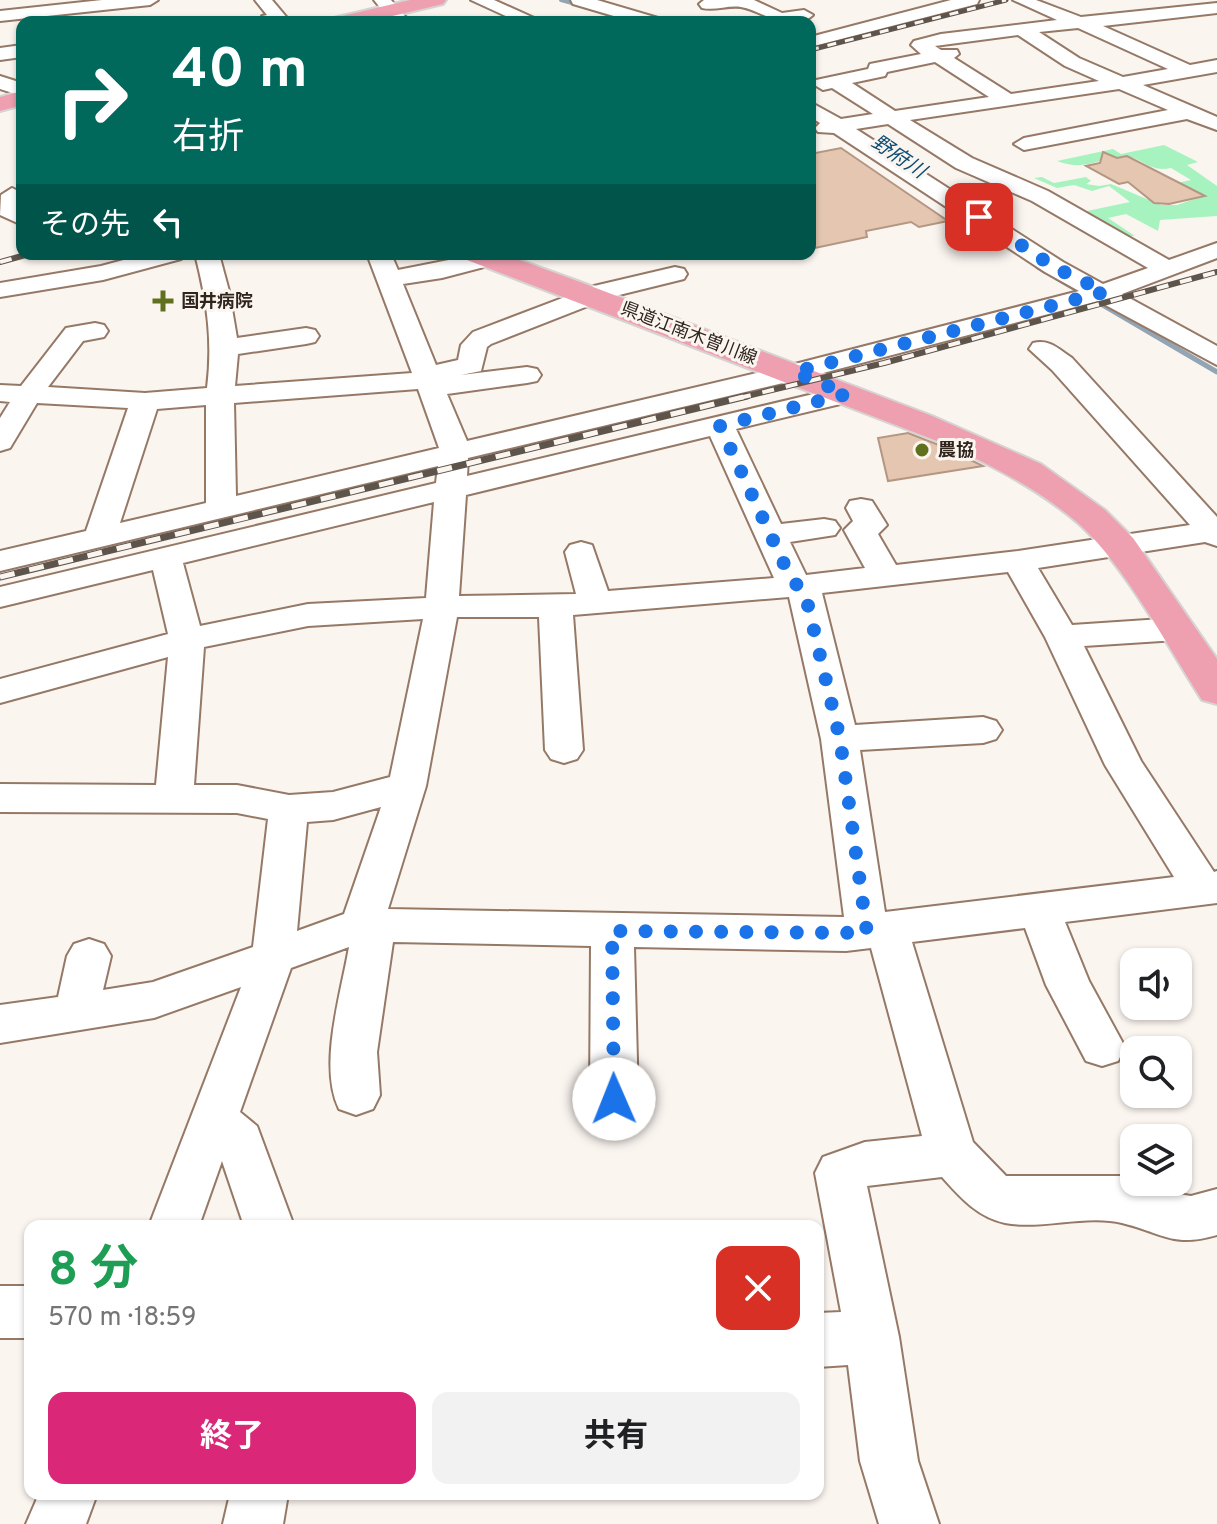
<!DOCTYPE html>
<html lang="ja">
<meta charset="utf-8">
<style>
:root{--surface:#fff;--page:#f2f2f2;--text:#202124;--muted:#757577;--accent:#db2777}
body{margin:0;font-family:Overpass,"Noto Sans JP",sans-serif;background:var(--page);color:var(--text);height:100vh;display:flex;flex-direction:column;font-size:30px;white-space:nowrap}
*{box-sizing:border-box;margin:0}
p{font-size:26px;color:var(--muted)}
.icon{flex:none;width:44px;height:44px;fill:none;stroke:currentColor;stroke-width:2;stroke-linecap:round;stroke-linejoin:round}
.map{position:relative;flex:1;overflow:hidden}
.panel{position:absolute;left:24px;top:1220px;width:800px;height:280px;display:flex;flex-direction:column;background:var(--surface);border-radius:16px;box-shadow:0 2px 6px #0004}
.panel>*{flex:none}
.hud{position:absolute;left:16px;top:16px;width:800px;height:244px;border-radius:16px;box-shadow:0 2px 6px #0004;background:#00695c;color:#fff;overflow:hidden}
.controls{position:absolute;left:1120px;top:948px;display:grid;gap:16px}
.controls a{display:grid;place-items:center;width:72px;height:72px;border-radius:16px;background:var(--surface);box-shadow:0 2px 6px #0004;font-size:40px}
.pin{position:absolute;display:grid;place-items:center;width:68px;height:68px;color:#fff;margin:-34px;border-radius:16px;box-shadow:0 4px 12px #0006}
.me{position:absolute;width:88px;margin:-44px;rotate:359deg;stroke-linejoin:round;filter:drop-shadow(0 0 6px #0008)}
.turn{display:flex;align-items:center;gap:28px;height:168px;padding:0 24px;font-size:36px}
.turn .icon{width:104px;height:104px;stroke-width:2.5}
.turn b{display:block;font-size:56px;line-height:68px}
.then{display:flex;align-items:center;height:76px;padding:0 24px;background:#0003;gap:16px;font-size:30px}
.round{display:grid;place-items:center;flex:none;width:84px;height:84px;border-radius:16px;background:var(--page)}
.head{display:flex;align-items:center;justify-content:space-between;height:136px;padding:0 24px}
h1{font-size:48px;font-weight:700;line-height:60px;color:#1e9e55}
.button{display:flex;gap:16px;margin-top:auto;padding:16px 24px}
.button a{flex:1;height:92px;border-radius:16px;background:var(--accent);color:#fff;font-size:32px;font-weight:700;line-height:92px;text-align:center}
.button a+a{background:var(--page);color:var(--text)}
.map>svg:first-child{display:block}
</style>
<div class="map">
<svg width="1217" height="1524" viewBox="0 0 1217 1524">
<rect width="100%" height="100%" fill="#fbf5f0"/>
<path fill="#a7f3bf" d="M1164,145l34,17 -11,3 30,21v30l-57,4 -2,11 -32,-17 -18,4 27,18h-15l-39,-21 6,-4 43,-9 -21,-16 -17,5 -18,-6 -17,3 -23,-10 8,-1 12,6 32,-6 5,4 -5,3 13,2 12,-2 50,21h16l26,-9 -31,-12 19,-4 -20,-12c-23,5 -29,-12 -47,-11 -28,1 -37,15 -67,4l56,-12 8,5z"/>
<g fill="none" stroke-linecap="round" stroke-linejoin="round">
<polyline stroke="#93a5b4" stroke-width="4" points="561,0 583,6"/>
<polyline stroke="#93a5b4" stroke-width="5" points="1038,267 1217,372"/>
</g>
<g fill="#e5c7b1" stroke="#b49783" stroke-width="2">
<polygon points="841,148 898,187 948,221 919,227 911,222 866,231 867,237 810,249 810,154"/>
<polygon points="1103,152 1117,158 1127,156 1205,196 1169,204 1154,203 1128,182 1119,184 1086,166 1100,163"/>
<polygon points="908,433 944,447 983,466 888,481 878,438"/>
</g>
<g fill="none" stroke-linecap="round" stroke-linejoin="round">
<defs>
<g id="minor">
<polygon points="102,0 158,0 150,5 0,21 0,11"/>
<polygon points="255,0 272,0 288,19 286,22 261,22 262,16 267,15"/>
<polygon points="374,0 391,0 410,22 392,22"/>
<polygon points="471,0 494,0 543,22 519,22"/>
<polygon points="571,0 597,0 658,18 661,22 634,22 573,4"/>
<path d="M704,0h50l28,13 22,-3 9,5c-23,21 -49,-4 -72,-8 -13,-2 -26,4 -39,1l-3,-4z"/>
<polygon points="951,0 979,0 977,4 810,47 810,37"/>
<path d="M1013,0h23l45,17 136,-14v10l-114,13 87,39 27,-5v12l-74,13 74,32v13l-30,-11 -163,31 -10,-6 10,-6 144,-28 -49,-21 -209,31 62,38 76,33 121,69 48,-17v15l-95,36 95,52v19l-119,-64 -294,77 -336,80 -1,18 380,-90 10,2 4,6 -4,6 -121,29 45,95 43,-5 11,2 5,7 -5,7 -45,7 16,33 59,-7 -21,-38 9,-9 -7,-13 4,-7 11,-2 11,2 15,24 -9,9 18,31 122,-14 172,-26 -138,-155 -23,-21 4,-6c17,-4 25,6 39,15l145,159v29l-12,-4 -167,26 34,57 105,-7 12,3 5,8 -5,8 -12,3 -93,6 57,115 73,111 3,-1v32l-152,19 24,59 36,66 -7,14 -16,5 -16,-5 -40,-76 -21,-57 -113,14 61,200 33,34h115l39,15 31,5 26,-7v46c-45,13 -54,-2 -95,-12 -35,-9 -81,7 -117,0 -28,-6 -45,-26 -63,-46l-75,9 32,151 19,124 21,63h-60l-19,-63 -12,-96 -30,2v-54l23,-1 -26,-139 8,-16 42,-15 57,-6 -51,-188 -25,3 -212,-4 4,152 -7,14 -17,6 -17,-6 -7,-14 1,-153 -198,-4 -16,110 3,43 -7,14 -17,6 -17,-6c-21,-43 2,-115 10,-162l-58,21 -51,144 17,14 37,100h-50l-22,-65 -23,65h-50l92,-239 -87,31 -154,25v-38l58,-8 9,-41 7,-12 15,-5 15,5 7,12 -8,34 50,-8 100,-35 15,-128 -31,-6 -237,-1v-28l156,1 12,-128 -168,46v-24l168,-45 -15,-64 -153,37v-20l436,-104 2,-17 -438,105v-20l86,-20 42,-123 -91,-5 -27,45 -10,3v-33l10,-16 -10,-1v-16l21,1 45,-58 29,-5 9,2 4,6 -4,6 -21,4 -35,46 97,6 62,-5c6,-48 0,-87 -12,-134h24l10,37 8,47 69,-10 9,2 4,6 -4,6 -9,2 -68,10 -3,32 177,-13 -45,-119h24l7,16 81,-16h40l-4,5 -73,19 -39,6 33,81 22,-5 3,-15 12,-13 121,-46 81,-19 9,2 3,5 -3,5 -73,18 -120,47 -4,3 -6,24 -20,4 66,-8 10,2 4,6 -4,6 -10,2 -80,11 20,47 324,-76 288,-74 -34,-19 -211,-139 -16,-1 -3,-4 5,-5 -10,-6v-15l31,17 32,-5 -41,-26 -9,2 -10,-6 3,-4 52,-11 2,-5 51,-10 -10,-9 3,-4 27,-7 116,-14zM1078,28l90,41 -45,8 -44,-19 -40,-26zM1018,35l47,31 34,15 -88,13 -57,-36 5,-4 -2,-4h-16l-6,-4zM935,62l54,35 -94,14 -43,-28 33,-7 2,-4zM888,124l68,44 76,33 116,67 -45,16 -40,-22 -207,-133zM418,389l21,59 -203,48 -2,-93zM206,405v98l-86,20 37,-114zM710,436l64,142 -166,13 -16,-46 -11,-3 -11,3 -5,7 11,42 -117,2 7,-101zM434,502l-8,96 -118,6 -108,22 -17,-63zM1008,572l37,65 60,128 69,112 -289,35 -25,-162 123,-7 13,-4 6,-9 -6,-9 -13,-4 -128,8 -33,-132zM789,597l32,142 23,178 -456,-8 38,-123 31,-169h82l6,133 6,9 13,4 13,-4 6,-9 -10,-135zM423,619l-33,158 -57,15 -44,3 -52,-10h-43l10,-138 104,-21zM381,807l-37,107 -47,17 10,-109 26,-2z"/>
<polygon points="22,45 22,57 0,60 0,48"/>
<polygon points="0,76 22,83 22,96 0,89"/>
<polygon points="12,188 22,193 22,225 0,215 1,195"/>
<polygon points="146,254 185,254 181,259 103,280 0,297 0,283 101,266"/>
<rect x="0" y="1286" width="30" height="52"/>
<polygon points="39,1494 97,1494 86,1524 26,1524"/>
<polygon points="230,1494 288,1494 283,1524 223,1524"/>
</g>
<g id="major">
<polygon points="410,0 446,0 443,4 367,22 331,22 334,18"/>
<polygon points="22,91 22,105 0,111 0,97"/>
<path d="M463,254h40l77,28 352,134 109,48 64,46 28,28 84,121v45l-15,-4c-34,-53 -78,-136 -124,-177 -40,-34 -85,-57 -133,-79l-478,-184z"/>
</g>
</defs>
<use href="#minor" stroke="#957966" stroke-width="4"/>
<use href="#major" stroke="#d6d3d2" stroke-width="4"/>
<use href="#minor" fill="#fff" fill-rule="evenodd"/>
<use href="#major" fill="#ee9fb0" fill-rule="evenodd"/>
<defs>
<polyline id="rail-far2" points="810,50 1006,0"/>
<g id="rail-far1">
<polyline points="0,262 29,254"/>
<polyline points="739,398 884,363 1217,272"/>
</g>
<polyline id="rail" points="0,577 747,396"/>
</defs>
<use href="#rail-far2" stroke="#5d544c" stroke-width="5"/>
<use href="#rail-far1" stroke="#5d544c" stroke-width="6"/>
<use href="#rail" stroke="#5d544c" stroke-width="7"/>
<use href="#rail-far2" stroke="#fbf5f0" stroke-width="3" stroke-dasharray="9" stroke-linecap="butt"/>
<use href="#rail-far1" stroke="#fbf5f0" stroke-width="4" stroke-dasharray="12" stroke-linecap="butt"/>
<use href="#rail" stroke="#fbf5f0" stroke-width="5" stroke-dasharray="15" stroke-linecap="butt"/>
</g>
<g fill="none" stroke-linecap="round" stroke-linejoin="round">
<polyline stroke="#1a73e8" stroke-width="14" stroke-dasharray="0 25.2" points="614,1099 612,931 867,933 840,739 805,593 791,579 720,426 847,394 794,372 1105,292 1054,267 979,217"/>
</g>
<g fill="#60711e" stroke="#fbf5f0" stroke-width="3">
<path d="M159 289h8v8h8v8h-8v8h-8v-8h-8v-8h8z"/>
<circle cx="922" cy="450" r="8"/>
</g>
<g text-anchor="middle" stroke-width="6" stroke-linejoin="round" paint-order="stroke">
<g font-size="18" font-weight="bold" fill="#30251d" stroke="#fbf5f0" text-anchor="start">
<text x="181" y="307">国井病院</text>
<text x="938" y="456">農協</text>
</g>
<g font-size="18" fill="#30251d" stroke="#fbf5f0">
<text transform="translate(689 333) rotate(21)" y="6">県道江南木曽川線</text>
</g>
<g font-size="20" font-style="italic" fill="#0d4c73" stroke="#fbf5f0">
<text transform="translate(899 156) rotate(34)" y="7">野府川</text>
</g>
</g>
</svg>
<div class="controls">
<a><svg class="icon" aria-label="sound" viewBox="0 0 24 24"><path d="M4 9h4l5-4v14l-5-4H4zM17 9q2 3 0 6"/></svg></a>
<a><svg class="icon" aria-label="search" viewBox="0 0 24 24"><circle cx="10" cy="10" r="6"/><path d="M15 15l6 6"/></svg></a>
<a><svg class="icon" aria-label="layers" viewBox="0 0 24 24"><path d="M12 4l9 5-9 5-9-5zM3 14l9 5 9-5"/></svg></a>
</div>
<div class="pin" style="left:979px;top:217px;background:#d93025"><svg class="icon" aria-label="arrive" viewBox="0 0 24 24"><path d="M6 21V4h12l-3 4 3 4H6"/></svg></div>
<svg class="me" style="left:614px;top:1099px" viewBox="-20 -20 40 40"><circle r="19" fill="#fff"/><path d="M0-13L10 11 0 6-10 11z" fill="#1a73e8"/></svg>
<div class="hud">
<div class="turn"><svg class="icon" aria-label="right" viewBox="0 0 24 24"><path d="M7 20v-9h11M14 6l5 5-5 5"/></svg><div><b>40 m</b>右折</div></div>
<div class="then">その先<svg class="icon" aria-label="left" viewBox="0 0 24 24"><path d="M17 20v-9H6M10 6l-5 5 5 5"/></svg></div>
</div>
<section class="panel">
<div class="head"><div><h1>8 分</h1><p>570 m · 18:59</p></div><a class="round" style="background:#d93025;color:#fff"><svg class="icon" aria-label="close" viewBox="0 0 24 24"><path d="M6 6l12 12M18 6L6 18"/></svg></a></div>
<div class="button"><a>終了</a><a>共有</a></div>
</section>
</div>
